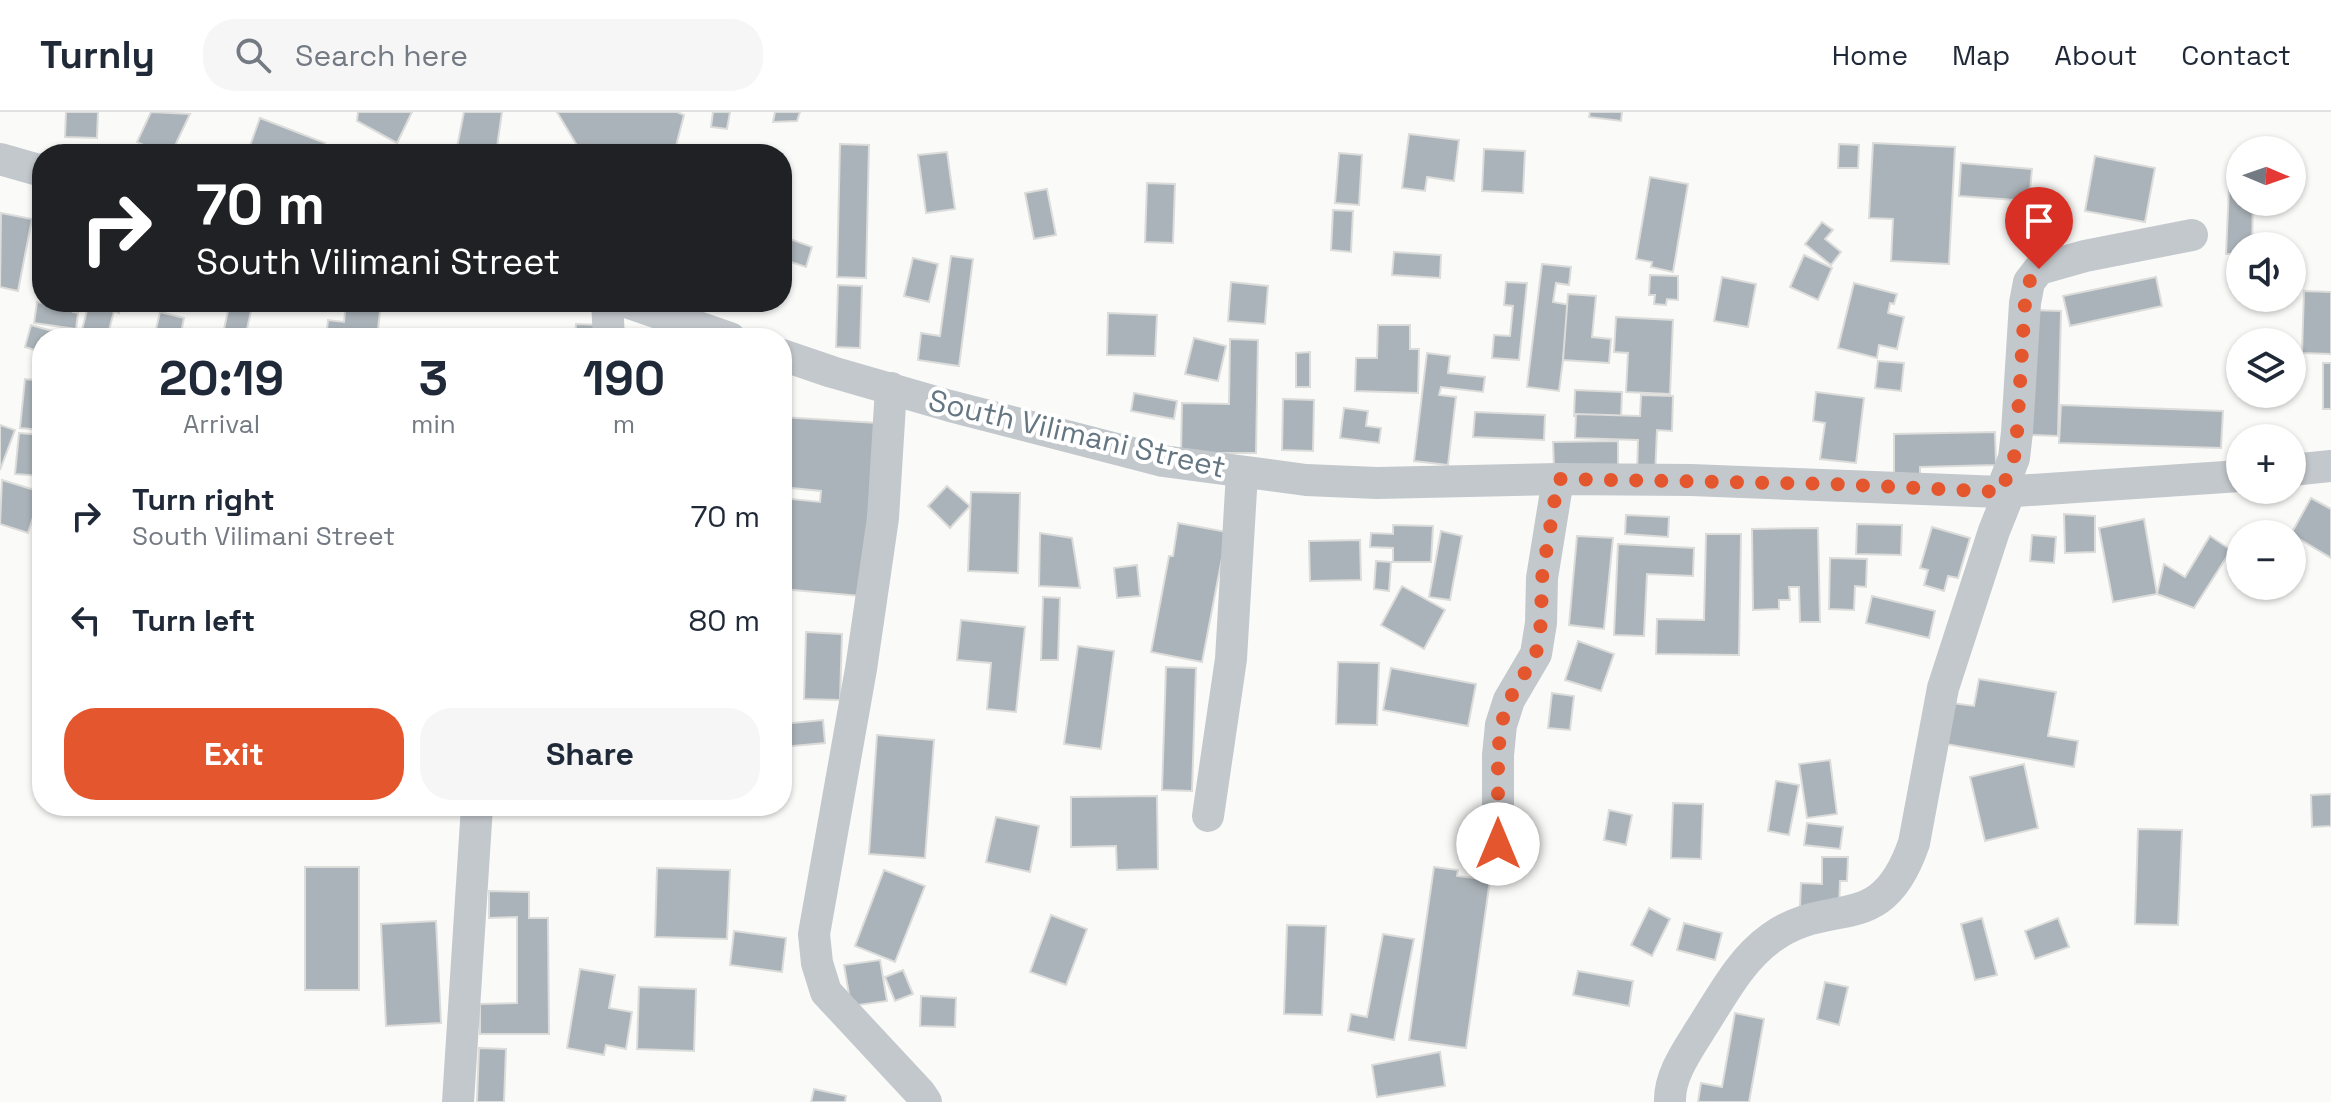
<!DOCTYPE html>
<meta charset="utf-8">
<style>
:root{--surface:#fff;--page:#f6f6f7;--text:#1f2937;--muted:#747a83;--line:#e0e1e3;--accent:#e4572e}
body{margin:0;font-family:"Space Grotesk",sans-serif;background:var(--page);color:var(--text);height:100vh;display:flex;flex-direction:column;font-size:30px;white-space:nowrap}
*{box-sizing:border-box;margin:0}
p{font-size:26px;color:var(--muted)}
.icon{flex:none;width:44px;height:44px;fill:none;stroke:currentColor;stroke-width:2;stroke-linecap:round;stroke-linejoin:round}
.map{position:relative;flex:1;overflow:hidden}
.panel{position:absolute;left:32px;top:216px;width:760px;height:488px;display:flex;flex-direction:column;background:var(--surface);border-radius:32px;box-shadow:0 2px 6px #0004}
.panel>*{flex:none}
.banner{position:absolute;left:32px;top:32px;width:760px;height:168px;border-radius:32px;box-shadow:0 2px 6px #0004;background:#202124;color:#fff;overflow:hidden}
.needle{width:52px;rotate:92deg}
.buttons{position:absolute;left:2226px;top:24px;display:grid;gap:16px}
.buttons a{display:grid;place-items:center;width:80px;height:80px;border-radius:50%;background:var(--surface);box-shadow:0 2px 6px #0004;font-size:40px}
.pin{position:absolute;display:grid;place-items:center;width:68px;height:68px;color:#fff;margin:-82px -34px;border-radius:50% 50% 50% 0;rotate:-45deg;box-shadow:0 0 8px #0007}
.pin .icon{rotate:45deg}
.me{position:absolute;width:88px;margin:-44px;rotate:0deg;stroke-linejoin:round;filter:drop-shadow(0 0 6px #0008)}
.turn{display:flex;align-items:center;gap:28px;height:168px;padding:0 32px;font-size:36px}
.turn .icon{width:104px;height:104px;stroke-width:2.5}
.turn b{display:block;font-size:56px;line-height:68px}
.eta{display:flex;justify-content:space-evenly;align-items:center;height:136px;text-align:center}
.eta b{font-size:48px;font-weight:700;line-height:56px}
.primary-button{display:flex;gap:16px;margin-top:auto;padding:16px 32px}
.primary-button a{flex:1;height:92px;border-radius:32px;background:var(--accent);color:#fff;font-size:32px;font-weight:700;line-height:92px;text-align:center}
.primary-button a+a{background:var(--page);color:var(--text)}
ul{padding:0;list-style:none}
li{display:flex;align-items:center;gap:24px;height:104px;padding:0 32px}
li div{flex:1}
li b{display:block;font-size:30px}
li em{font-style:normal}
header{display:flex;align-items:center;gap:48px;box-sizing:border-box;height:112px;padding:0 40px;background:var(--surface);border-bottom:2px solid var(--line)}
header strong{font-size:38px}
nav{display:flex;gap:44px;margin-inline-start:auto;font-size:28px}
.search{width:560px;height:72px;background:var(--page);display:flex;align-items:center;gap:20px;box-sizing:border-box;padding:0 28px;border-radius:32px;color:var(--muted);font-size:30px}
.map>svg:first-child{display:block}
</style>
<header>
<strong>Turnly</strong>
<div class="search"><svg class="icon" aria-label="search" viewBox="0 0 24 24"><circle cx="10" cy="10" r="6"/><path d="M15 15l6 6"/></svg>Search here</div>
<nav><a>Home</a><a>Map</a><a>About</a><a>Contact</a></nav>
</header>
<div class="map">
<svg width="2331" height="990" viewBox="0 0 2331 990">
<rect width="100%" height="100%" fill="#fafaf8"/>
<g fill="#aab3b9" stroke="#dcdcda" stroke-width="2">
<polygon points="66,0 98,0 97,26 65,25"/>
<polygon points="151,0 190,2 171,42 162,42 137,30"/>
<polygon points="358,0 412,0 397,31 357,9"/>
<polygon points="464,0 502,0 496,42 476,42 475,35 457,35"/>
<polygon points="557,0 677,0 684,3 675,38 632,41 578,35"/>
<polygon points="713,0 730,0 727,17 711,15"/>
<polygon points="775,0 800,0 797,9 773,10"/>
<polygon points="1590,0 1622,0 1621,9 1589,5"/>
<polygon points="260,6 325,31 321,42 247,42"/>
<polygon points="1409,22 1459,28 1454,69 1427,65 1425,79 1402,76"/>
<polygon points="1873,31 1955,35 1949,152 1891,149 1893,107 1869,106"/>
<polygon points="840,32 869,33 866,166 837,165"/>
<polygon points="1839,32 1859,33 1858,56 1838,56"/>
<polygon points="1484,37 1525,39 1523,81 1482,79"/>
<polygon points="947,40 955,97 926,101 918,43"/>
<polygon points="1339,41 1362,43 1359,93 1335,91"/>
<polygon points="2095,44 2155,56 2145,110 2085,99"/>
<polygon points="1961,51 2032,57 2029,89 1959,84"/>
<polygon points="1650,65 1688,72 1673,160 1651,155 1652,150 1636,147"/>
<polygon points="1147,71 1175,72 1173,131 1145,130"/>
<polygon points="2229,75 2240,75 2240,90 2253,90 2252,134 2240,134 2240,142 2226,142"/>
<polygon points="1047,77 1056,123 1034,127 1025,81"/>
<polygon points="1333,98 1353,99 1351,140 1331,138"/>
<polygon points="1,101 32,107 18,179 0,175"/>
<polygon points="1822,110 1833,118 1825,127 1841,140 1831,153 1805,132"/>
<polygon points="782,124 812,135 806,155 782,147"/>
<polygon points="42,130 42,161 36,160"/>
<polygon points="1394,140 1441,143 1440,166 1392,163"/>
<polygon points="1804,143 1832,156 1818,188 1790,175"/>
<polygon points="951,144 973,147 959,254 918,248 921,221 940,224"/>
<polygon points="913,146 938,152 929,190 904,184"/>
<polygon points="1542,152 1571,155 1569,173 1556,171 1553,190 1570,193 1559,279 1527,275"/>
<polygon points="1650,163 1678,164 1678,188 1667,187 1666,193 1654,192 1655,183 1649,183"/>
<polygon points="1722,165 1756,172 1748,215 1714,209"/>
<polygon points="2156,165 2162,194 2070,214 2063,184"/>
<polygon points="1231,170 1268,174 1265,212 1228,209"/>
<polygon points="1506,170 1527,171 1519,248 1492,246 1494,223 1510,224 1513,194 1504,193"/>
<polygon points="1854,171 1897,182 1894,192 1890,191 1888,201 1904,205 1897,237 1879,233 1877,246 1838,236"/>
<polygon points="838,173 862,174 860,236 836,235"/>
<polygon points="2304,179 2331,180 2331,242 2302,241"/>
<polygon points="1568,182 1596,184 1592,225 1611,227 1609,251 1563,248"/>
<polygon points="37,190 63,194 64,190 74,190 73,200 78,201 76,217 34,211"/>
<polygon points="89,190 121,190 119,201 114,199 107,226 80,226"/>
<polygon points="230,190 253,190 245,226 222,226"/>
<polygon points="346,190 381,190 377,226 326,226 328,208 344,210"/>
<polygon points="690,190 725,190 723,199"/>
<polygon points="2032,198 2061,199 2058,324 2029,323"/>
<polygon points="160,200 184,206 180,226 154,226"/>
<polygon points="1108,201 1157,203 1155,244 1107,243"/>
<polygon points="1616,205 1673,208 1670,282 1626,280 1628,241 1614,240"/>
<polygon points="576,212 602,213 602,226 575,226"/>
<polygon points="31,213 70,224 42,226 42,261 36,259 41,240 25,235"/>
<polygon points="1378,213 1410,213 1410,237 1419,237 1418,281 1355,279 1356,246 1377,246"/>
<polygon points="1194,226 1226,234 1218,269 1185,262"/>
<polygon points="1230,227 1258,228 1256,341 1181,341 1182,291 1229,292"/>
<polygon points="1310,240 1310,275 1296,275 1296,241"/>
<polygon points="1427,241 1450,244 1448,261 1485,265 1483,280 1441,275 1439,283 1456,285 1448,353 1414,349"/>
<polygon points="1878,249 1904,251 1901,279 1875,276"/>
<rect x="2323" y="251" width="8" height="46"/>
<polygon points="25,267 42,269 42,318 20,316"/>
<polygon points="1575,278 1622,280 1621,305 1574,304"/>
<polygon points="1816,280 1864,286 1856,351 1820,347 1825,311 1813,309"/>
<polygon points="1134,281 1177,289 1174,307 1131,299"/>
<polygon points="1641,283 1673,284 1672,319 1657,318 1655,364 1637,363 1638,328 1575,326 1576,302 1640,304"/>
<polygon points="1283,287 1314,288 1313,339 1282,338"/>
<polygon points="2061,293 2223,299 2221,336 2059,331"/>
<polygon points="1344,296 1368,299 1366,314 1381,316 1379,331 1340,326"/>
<polygon points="1475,300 1545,303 1544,328 1473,325"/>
<polygon points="782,305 877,311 861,484 782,477 782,386 820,390 821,379 782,375"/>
<polygon points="0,313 15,318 0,358"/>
<polygon points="1995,320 1996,353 1920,355 1920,363 1894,363 1894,322"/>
<polygon points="19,321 42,323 42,364 15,362"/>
<polygon points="1618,329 1618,356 1554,357 1553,330"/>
<polygon points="2,368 41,380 28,421 0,412"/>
<polygon points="947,374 970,394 950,416 928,394"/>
<polygon points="971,380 1020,381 1018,461 968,459"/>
<polygon points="2311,386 2331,397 2331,446 2291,422"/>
<polygon points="41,400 42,400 42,443 35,442"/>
<polygon points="2064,402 2095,404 2095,440 2065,441"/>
<polygon points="1626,403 1669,405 1668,425 1625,422"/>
<polygon points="2144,407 2157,482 2113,490 2099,416"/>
<polygon points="1178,411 1227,420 1202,550 1151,540 1169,444 1173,444"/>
<polygon points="1857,412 1902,413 1901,443 1856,442"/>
<polygon points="1393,413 1433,414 1431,450 1393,450 1393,436 1370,435 1371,421 1393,422"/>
<polygon points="1932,415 1970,426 1958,466 1948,464 1944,479 1924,473 1928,458 1920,456"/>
<polygon points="1818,416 1820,510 1800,510 1799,475 1789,475 1790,488 1779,488 1779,497 1753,498 1752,417"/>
<polygon points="1441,419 1462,424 1450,488 1429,485"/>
<polygon points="1040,421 1072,426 1080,476 1039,474"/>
<polygon points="1706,422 1741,422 1739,543 1656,542 1657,507 1704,508"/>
<polygon points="2032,423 2056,425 2054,451 2030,449"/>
<polygon points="1577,424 1613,426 1604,517 1569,513"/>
<polygon points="2210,424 2231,438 2194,496 2157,482 2164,452 2185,465"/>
<polygon points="1360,428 1361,468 1310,469 1309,429"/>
<polygon points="1618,432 1694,436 1693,464 1647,462 1644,524 1614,523"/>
<polygon points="1830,446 1867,447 1866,475 1855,474 1854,498 1829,497"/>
<polygon points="1376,449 1391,450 1389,479 1374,477"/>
<polygon points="1137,453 1140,484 1117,486 1114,456"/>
<polygon points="1402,474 1445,498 1424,537 1381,513"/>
<polygon points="1872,484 1935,499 1929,526 1866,511"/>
<polygon points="1043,485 1060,486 1058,548 1041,548"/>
<polygon points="961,508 1025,515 1016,600 987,597 991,551 957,548"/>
<polygon points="806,520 842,522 840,588 804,587"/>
<polygon points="1578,529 1614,542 1601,579 1565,568"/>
<polygon points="1078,534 1114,539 1101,637 1064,632"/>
<polygon points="1338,550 1379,551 1377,613 1336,612"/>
<polygon points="1166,555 1196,556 1192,679 1162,678"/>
<polygon points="1391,556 1476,572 1468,614 1383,598"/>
<polygon points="1979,567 2056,580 2048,624 2078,629 2074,655 1946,632 1952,591 1974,594"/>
<polygon points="1552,581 1574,584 1570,618 1548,616"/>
<polygon points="823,608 825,631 782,635 782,612"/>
<polygon points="877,623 934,628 925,746 869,742"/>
<polygon points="1830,648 1837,702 1807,706 1799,652"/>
<polygon points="2024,652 2038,716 1985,729 1970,665"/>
<polygon points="1776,669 1799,673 1789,723 1768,719"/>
<polygon points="2331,682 2331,714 2312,715 2311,683"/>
<polygon points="1157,684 1158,757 1117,758 1116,734 1071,735 1071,685"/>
<polygon points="1673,691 1703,692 1701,747 1671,746"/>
<polygon points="1609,698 1632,703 1626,733 1604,728"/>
<polygon points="996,705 1039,714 1030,760 986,750"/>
<polygon points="1807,711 1843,715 1840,737 1804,733"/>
<polygon points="2138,717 2182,718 2178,813 2135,812"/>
<polygon points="1822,745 1848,745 1847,769 1840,769 1839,795 1800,794 1801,771 1822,772"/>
<rect x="305" y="755" width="54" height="123"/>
<polygon points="1434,755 1458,758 1457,764 1490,768 1466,936 1409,928"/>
<polygon points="657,756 730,758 727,827 655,825"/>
<polygon points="884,758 925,774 895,850 855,834"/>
<polygon points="489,779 529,780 529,806 548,806 549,922 480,922 480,892 517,891 517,805 489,806"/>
<polygon points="1649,796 1670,807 1652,844 1631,833"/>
<polygon points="1051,803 1087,817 1066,873 1030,860"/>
<polygon points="1982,806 1997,863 1975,868 1961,812"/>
<polygon points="2058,806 2069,835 2035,847 2025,819"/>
<polygon points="436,809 441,911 386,914 381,812"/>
<polygon points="1684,811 1722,821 1715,848 1677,838"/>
<polygon points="1287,813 1326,814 1322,903 1284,902"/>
<polygon points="734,819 786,826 782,860 730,853"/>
<polygon points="1383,822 1414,827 1394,928 1348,919 1351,902 1367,905"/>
<polygon points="880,848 887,889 851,894 844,853"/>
<polygon points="580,857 615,863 609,896 632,900 626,937 606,933 604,943 567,936"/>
<polygon points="903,858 913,882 895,889 885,865"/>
<polygon points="1578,859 1633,869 1629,894 1573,883"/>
<polygon points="1825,870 1848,875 1839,913 1817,907"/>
<polygon points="639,875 696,877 694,939 637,937"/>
<polygon points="921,884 956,886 955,915 920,914"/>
<polygon points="1735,901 1764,907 1749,990 1698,990 1701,971 1722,975"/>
<polygon points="479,936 506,937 504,990 477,990"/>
<polygon points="1440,940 1445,974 1377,985 1372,953"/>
<polygon points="814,977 846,984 845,990 811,990"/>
</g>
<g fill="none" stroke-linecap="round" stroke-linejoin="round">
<g stroke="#c3c8cc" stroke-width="32">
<polyline points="0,47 42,59"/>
<polyline points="607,190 609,226"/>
<polyline points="626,190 730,226"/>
<polyline points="782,243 832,260 950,294 1163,349 1306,368 1377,371 1558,367 1691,368 2001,380 2240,364"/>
<polyline points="891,276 883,406 861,557 814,822 817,851 826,880 920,981 926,990"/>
<polyline points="2292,358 2331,354"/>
<polyline points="2001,380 2014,346 2017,320 2025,191 2029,170 2039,157 2085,144 2192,123"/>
<polyline points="1208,704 1231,547 1242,361"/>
<polyline points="1498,732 1498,643 1501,613 1509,588 1536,542 1541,511 1542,466 1558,367"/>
<polyline points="458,990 477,694"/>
<path d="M1670,990c-1,-26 17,-51 30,-72 21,-32 39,-69 71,-92 61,-44 110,1 143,-95l29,-155 51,-157 16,-40"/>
</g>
</g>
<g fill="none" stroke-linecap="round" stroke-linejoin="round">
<polyline stroke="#e4572e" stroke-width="14" stroke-dasharray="0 25.2" points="1498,732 1498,643 1501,613 1509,588 1536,542 1541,511 1542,466 1558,367 1834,372 2001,380 2014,346 2017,320 2025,191 2029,170 2039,157"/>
</g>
<g text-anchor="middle" stroke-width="8" stroke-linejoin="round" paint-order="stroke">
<g font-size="30" fill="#657683" stroke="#fff">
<text transform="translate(1077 322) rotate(13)" y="10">South Vilimani Street</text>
</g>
</g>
</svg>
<div class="buttons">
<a><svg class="needle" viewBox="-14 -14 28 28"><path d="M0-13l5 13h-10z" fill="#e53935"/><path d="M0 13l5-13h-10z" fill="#747a83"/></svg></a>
<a><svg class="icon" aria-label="sound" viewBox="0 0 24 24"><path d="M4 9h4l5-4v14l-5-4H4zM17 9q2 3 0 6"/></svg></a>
<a><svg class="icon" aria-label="layers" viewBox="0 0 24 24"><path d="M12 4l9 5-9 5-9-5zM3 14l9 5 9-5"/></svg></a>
<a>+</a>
<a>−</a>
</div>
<div class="pin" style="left:2039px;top:157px;background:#d93025"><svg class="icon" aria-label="arrive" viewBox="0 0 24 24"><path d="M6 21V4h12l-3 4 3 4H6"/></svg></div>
<svg class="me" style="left:1498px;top:732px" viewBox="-20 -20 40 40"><circle r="19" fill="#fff"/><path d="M0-13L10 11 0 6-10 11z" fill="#e4572e"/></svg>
<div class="banner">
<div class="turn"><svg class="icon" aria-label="right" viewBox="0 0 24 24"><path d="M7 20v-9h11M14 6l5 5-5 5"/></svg><div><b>70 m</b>South Vilimani Street</div></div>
</div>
<section class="panel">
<div class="eta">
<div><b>20:19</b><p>Arrival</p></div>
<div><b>3</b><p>min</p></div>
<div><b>190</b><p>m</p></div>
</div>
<ul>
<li><svg class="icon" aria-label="right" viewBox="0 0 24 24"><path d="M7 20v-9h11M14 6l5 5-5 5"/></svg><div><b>Turn right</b><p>South Vilimani Street</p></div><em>70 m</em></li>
<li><svg class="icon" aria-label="left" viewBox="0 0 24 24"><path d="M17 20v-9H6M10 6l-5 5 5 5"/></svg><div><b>Turn left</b></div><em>80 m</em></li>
</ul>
<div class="primary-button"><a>Exit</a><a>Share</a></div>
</section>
</div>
